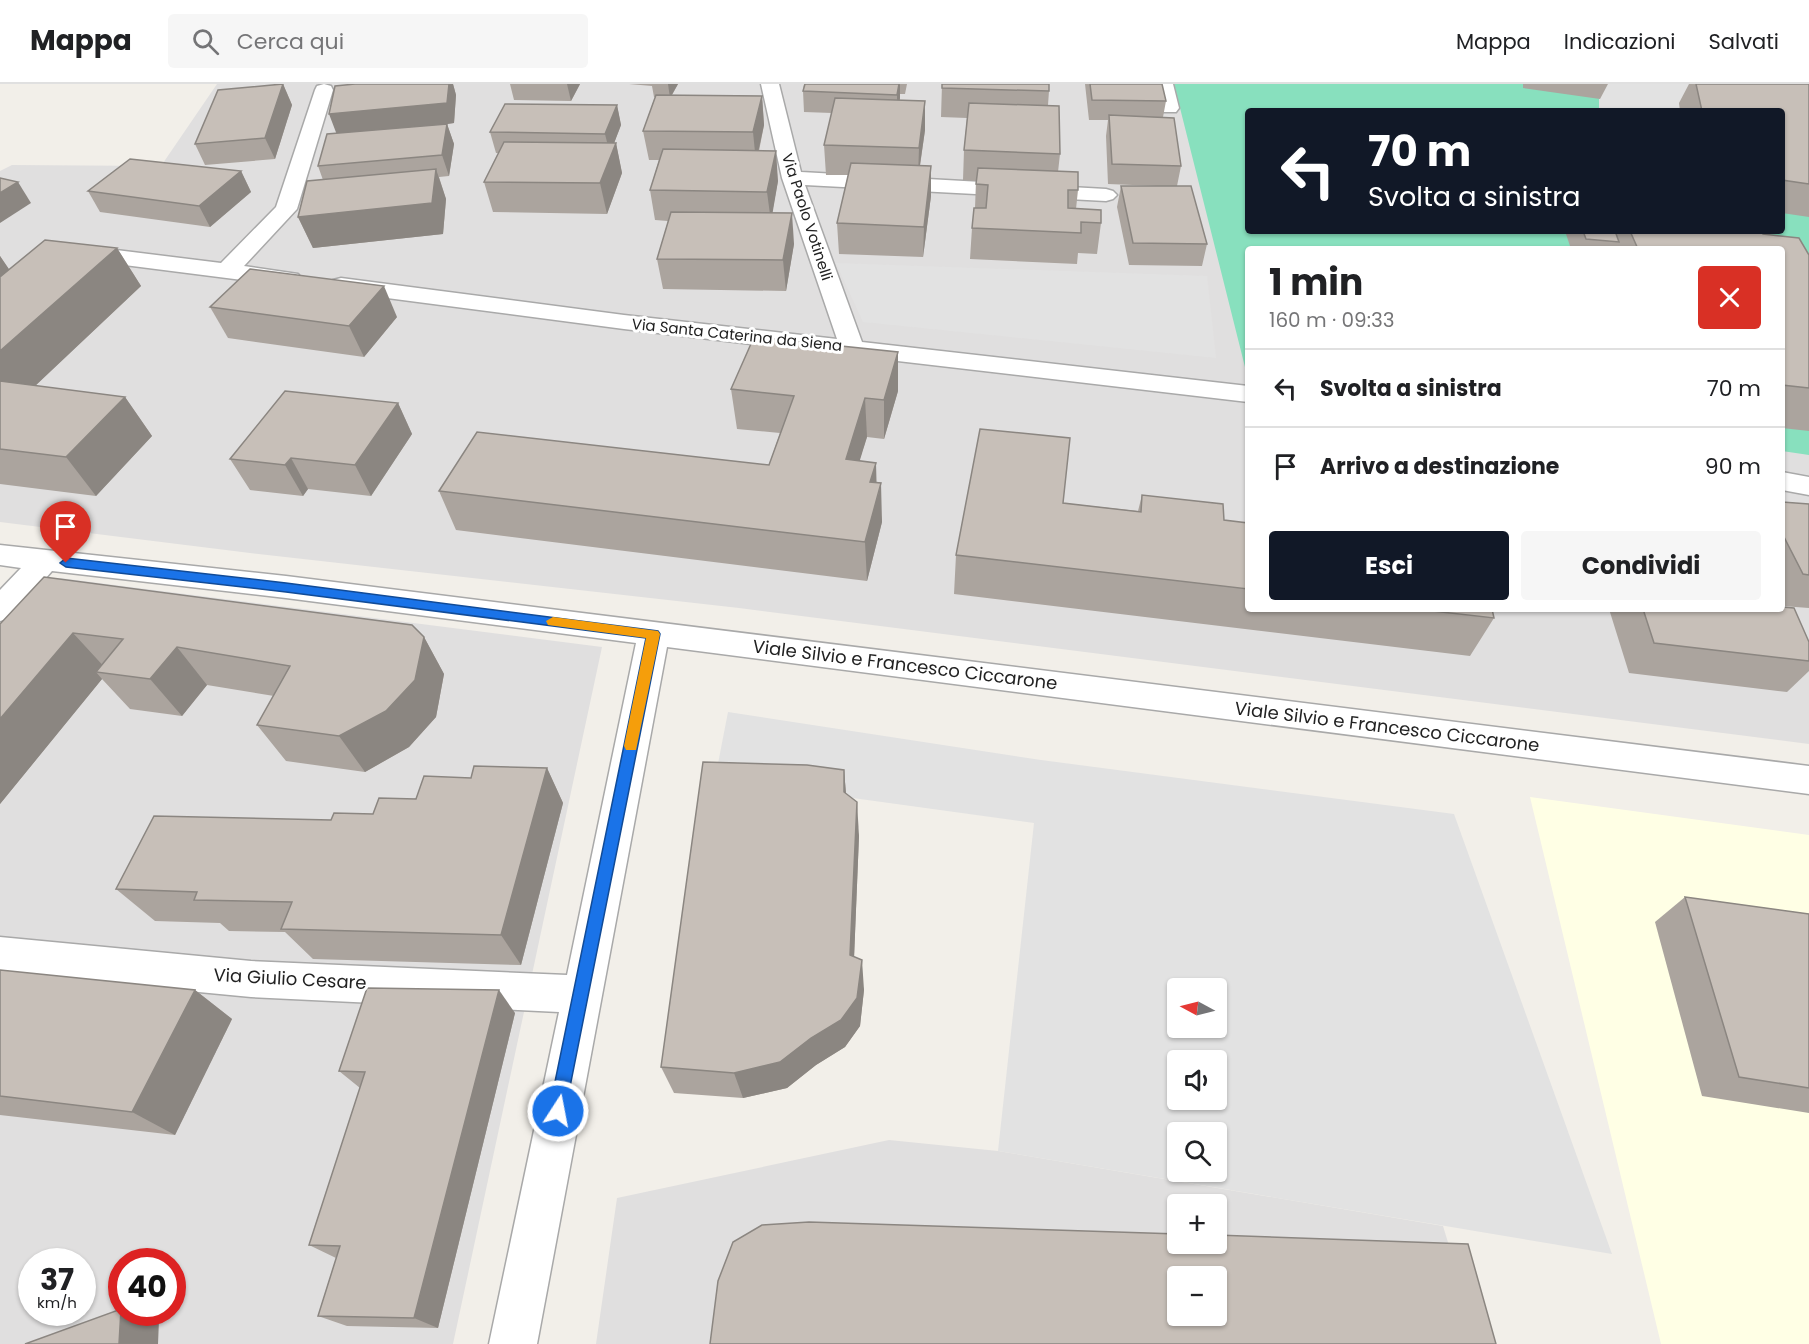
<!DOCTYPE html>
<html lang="it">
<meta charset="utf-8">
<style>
:root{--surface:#fff;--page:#f6f6f6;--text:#202124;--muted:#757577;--line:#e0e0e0;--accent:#111827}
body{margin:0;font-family:Poppins,sans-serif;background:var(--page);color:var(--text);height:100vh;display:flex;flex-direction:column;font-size:22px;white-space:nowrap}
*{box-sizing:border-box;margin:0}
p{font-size:20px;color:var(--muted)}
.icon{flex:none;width:33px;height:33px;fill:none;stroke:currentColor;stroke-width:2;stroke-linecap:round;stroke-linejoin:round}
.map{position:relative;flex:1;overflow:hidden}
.details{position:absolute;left:1245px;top:162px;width:540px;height:366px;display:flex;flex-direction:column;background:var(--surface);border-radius:6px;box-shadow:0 2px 4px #0004}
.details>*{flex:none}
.banner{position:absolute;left:1245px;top:24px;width:540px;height:126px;border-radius:6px;box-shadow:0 2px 4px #0004;background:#111827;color:#fff;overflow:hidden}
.needle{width:39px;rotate:277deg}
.fabs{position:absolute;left:1167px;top:894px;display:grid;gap:12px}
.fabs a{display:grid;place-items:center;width:60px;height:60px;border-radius:6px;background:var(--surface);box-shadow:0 2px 4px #0004;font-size:30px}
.speed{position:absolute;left:18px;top:1164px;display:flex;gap:12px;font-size:30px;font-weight:700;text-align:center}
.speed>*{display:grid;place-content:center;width:78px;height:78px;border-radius:50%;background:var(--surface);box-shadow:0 2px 4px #0004;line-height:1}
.speed small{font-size:15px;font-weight:400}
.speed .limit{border:9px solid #d22;background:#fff;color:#111}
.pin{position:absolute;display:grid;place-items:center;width:51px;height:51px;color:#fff;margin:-62px -26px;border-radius:50% 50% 50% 0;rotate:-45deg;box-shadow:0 0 6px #0007}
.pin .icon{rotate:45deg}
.me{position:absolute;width:66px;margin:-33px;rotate:11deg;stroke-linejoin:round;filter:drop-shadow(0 0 4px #0008)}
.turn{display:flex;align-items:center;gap:21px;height:126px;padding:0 24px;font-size:27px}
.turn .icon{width:78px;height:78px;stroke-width:2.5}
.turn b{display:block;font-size:42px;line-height:51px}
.round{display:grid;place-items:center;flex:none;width:63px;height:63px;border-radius:6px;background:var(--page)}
.headline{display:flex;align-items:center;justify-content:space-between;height:102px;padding:0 24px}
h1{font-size:36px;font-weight:700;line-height:45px}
.button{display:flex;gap:12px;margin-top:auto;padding:12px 24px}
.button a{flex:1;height:69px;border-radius:6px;background:var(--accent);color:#fff;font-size:24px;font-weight:700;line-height:69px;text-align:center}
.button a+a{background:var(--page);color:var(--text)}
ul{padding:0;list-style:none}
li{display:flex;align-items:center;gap:18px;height:78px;padding:0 24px;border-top:2px solid var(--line)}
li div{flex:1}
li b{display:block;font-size:22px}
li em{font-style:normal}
header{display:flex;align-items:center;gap:36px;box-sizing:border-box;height:84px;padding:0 30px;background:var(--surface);border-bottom:2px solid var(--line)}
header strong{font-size:28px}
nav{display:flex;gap:33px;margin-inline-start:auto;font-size:21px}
.search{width:420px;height:54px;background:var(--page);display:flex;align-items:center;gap:15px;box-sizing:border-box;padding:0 21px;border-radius:6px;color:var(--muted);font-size:22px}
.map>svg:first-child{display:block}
</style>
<header>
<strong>Mappa</strong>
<div class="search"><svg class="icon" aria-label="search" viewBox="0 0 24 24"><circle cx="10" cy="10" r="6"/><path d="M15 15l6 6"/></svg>Cerca qui</div>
<nav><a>Mappa</a><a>Indicazioni</a><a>Salvati</a></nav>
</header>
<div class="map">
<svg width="1809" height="1260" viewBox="0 0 1809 1260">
<rect width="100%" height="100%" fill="#f2efe9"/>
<g fill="#e0dfdf" fill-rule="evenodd">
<path d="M217,0h1592v660l-1070,-136 -489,-55 -250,-31v-351l12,-6 149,1zM1248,27h534v120h-534zM1248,165h534v360h-534z"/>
<path d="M60,494l542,69 -149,697h-453v-712l40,-29zM32,1178h50v50h-50zM122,1178h50v50h-50z"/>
<path d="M889,1056l109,11 445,75 36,118h-883l21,-146zM1178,1120h38v40h-38zM1178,1192h38v40h-38z"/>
</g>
<polygon fill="#ffffe5" points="1530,713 1809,751 1809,1260 1661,1260"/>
<path fill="#88e0be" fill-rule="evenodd" d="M1174,0h635v371l-27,-4v-202h-534l-1,126zM1248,27h534v120h-534z"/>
<g fill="#e2e2e2" fill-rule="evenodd">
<polygon points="1599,0 1714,0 1683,27 1599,27"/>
<polygon points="836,179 1207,192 1216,274 863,238"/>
<path d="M728,628l313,48 413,54 158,440 -614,-103 36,-328 -319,-44zM1178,904h38v40h-38zM1178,976h38v40h-38zM1178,1048h38v40h-38z"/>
</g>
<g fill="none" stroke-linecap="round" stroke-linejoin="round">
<defs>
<g id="minor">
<polygon points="324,0 331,2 333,6 297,125 244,182 298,190 302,195 298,200 290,202 93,177 80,181 72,179 69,174 72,169 92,163 221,179 276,123 315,6 317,2"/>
<polygon points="761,0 779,0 801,88 1106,105 1113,107 1117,111 1113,115 1106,117 805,101 862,258 1248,302 1248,318 624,245 341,208 333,206 329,201 333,196 341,194 624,231 837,255 782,94"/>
<polygon points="1155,0 1173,0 1179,24 1176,28 1162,28"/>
<polygon points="1782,388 1809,393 1809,411 1782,406"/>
<polygon points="0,461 286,492 1809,682 1809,710 667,563 537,1260 489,1260 559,928 251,913 0,889 0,853 251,877 567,891 636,559 286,514 52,487 11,534 0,537 0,506 21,484 0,481"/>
</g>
</defs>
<use href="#minor" stroke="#a9a9a9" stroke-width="3"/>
<use href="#minor" fill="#fff" fill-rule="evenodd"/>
</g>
<g fill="#aba49e">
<polygon points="283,0 292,21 275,75 205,81 195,60"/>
<polygon points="355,0 453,0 456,11 454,39 447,40 454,60 449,92 439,93 446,115 443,150 313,164 298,133 323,96 318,82 337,49"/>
<polygon points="510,0 580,0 571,17 514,16"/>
<polygon points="629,0 678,0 672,11 762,12 764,41 759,67 778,97 772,129 794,160 786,207 663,205 657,175 668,137 655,136 650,106 659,76 649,76 643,47 655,13 654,13 652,2"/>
<polygon points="804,0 907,0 905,10 900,10 900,16 925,17 925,46 920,82 931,112 923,173 839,170 837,139 848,91 826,91 824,61 832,29 804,28 803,7"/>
<polygon points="942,0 1049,7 1048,21 1060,70 1058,88 1078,106 1076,125 1101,139 1097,170 1078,169 1077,180 970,175 972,144 975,124 976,97 963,96 964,66 967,34 941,33"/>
<polygon points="1085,0 1162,0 1166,17 1163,33 1181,82 1177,102 1207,160 1202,182 1129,181 1117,123 1121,102 1157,102 1108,100 1106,52 1108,36 1089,36"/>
<polygon points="1523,0 1608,0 1600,15 1523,4"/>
<polygon points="1689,0 1809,0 1809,133 1782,129 1782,27 1680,27 1679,19"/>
<polygon points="617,21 621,41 614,59 616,59 622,89 607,130 493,128 484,98 499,69 496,69 490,48"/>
<polygon points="241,87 251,108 210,143 100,128 88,107"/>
<polygon points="1565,147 1615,147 1616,149 1617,147 1755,147 1809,171 1809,347 1782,344 1782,165 1571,165"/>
<polygon points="117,164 141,202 35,302 125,313 152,352 96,412 0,400 0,172 9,186"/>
<polygon points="210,223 397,233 364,273 228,254"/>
<polygon points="898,268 898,307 884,355 867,353 859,377 876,379 876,399 882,438 867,497 456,446 439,407 769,381 780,349 737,345 731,305"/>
<polygon points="398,319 412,350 371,412 308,405 303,412 250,406 230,375"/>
<polygon points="1142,411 1224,436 1248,439 1248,525 1492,525 1494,534 1470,572 954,510 956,471 1063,419 1138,427"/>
<polygon points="1782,418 1809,420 1809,524 1782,522"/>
<polygon points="1609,525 1782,525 1809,558 1809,587 1787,608 1629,589"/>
<polygon points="0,540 424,553 444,590 436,633 409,663 365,688 286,677 257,641 274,612 207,601 182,632 130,625 102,595 0,720"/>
<polygon points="547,684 563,719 521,881 313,875 285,848 229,847 220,839 155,837 116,805 331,736 373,730 471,694"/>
<polygon points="844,686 846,710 859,752 854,873 864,906 860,942 845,963 816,981 787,1004 743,1014 674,1009 661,983"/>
<polygon points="1685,813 1809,830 1809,1029 1702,1012 1655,838"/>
<polygon points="0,886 195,906 232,935 175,1051 0,1031"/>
<polygon points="515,929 438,1244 347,1242 318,1232 336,1174 309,1161 360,1004 339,987"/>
</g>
<g fill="#8b8681">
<polygon points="283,0 292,21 275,75 265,54"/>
<polygon points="449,0 453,0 456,11 454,39 447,40 454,60 449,92 442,71 337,51 329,30"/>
<polygon points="567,0 580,0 571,17"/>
<polygon points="668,0 678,0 670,14"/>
<polygon points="899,0 900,0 900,14 897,31 897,11"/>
<polygon points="762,12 764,41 756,78 753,48"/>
<polygon points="925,17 925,46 918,94 919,64"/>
<polygon points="617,21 621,41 610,70 605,50"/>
<polygon points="616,59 622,89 607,130 600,99"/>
<polygon points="776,67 778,97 771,138 767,108"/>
<polygon points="931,82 931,112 923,173 924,143"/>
<polygon points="436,85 446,115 443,150 313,164 298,133"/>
<polygon points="241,87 251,108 210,143 199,122"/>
<polygon points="18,98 31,119 0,139 0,109"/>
<polygon points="792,129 794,160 786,207 783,176"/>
<polygon points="117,164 141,202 0,335 0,267"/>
<polygon points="0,172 11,188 0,198"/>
<polygon points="384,202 397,233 364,273 349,242"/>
<polygon points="898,268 898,307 884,355 884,316"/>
<polygon points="125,313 152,352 96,412 66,373"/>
<polygon points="865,314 867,353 848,415 846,375"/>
<polygon points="398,319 412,350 371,412 355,381"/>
<polygon points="291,374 308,405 303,412 285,381"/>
<polygon points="876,379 877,415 881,399 882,438 867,497 865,458 870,398"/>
<polygon points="73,549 108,587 96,588 102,595 0,720 0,635"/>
<polygon points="424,553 444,590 436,633 409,663 365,688 339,652"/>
<polygon points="177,563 207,601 182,632 150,595"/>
<polygon points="547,684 563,719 521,881 501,851"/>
<polygon points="844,686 847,721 844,708"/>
<polygon points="857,718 859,752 853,900 850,871"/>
<polygon points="862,876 864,906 860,942 845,963 816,981 787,1004 743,1014 734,989 811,954"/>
<polygon points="195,906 232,935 175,1051 132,1028"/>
<polygon points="499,906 515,929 438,1244 414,1234"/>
<polygon points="121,1225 122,1228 132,1228 159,1236 158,1260 119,1260"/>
</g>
<g fill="#c7bfb8" stroke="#8b8681" stroke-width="1.5" fill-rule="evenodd">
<polygon points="283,0 265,54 195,60 218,6"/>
<polygon points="355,0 449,0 447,19 329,30 335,2"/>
<polygon points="805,0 899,0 897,11 803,7"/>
<polygon points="942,0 1049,0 1049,7 942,4"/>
<polygon points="1090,0 1162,0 1166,17 1092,16"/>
<polygon points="1696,0 1809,0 1809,100 1782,96 1782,27 1702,27"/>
<polygon points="656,11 762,12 753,48 643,47"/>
<polygon points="835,14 925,17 919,64 824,61"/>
<polygon points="969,19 1059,22 1060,70 964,66"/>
<polygon points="505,20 617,21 605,50 490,48"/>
<polygon points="1109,31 1174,34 1181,82 1112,80"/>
<polygon points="447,40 442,71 318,82 327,50"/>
<polygon points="504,58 616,59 600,99 484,98"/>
<polygon points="663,65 776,67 767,108 650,106"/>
<polygon points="130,75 241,87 199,122 88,107"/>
<polygon points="851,79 931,82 924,143 837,139"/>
<polygon points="978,84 1078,88 1078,106 1068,106 1068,124 1101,126 1101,139 1081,138 1081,149 972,144 974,124 986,124 988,101 976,100"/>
<polygon points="436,85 432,119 298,133 307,97"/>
<polygon points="0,94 18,98 0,109"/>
<polygon points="1121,102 1191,102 1207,160 1133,159"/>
<polygon points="671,128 792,129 783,176 657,175"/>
<polygon points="1583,147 1615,147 1619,158 1586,155"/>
<polygon points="1630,147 1755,147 1761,148 1763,150 1799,154 1809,171 1809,304 1782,301 1782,165 1638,165"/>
<polygon points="45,156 117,164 0,267 0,193"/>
<polygon points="250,185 384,202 349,242 210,223"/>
<polygon points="754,253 898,268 884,316 865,314 846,375 876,379 870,398 881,399 865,458 439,407 477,348 769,381 794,312 731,305"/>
<polygon points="0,297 125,313 66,373 0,365"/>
<polygon points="285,307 398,319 355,381 291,374 285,381 230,375"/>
<polygon points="980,345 1070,354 1063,419 1141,428 1142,411 1223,420 1224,436 1248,439 1248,505 956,471"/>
<polygon points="1782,418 1809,420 1809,491 1803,490 1782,449"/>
<polygon points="44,493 412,541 424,553 415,596 386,627 339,652 257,641 290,582 177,563 150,595 96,588 123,555 73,549 0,635 0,540"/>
<polygon points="1782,523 1794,524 1809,558 1809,577 1654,559 1643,525 1782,525"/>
<polygon points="1415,525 1492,525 1494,534"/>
<polygon points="703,678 807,681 844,686 844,708 857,718 850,871 862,876 857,914 841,936 811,954 780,978 734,989 661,983"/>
<polygon points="474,682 547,684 501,851 281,845 292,818 194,816 197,808 116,805 154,732 331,736 334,729 373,730 379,714 416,715 424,692 471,694"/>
<polygon points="1685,813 1809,830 1809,1004 1739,993"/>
<polygon points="0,886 195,906 132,1028 0,1012"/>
<polygon points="367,904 499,906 414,1234 318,1232 340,1162 309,1161 365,988 339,987"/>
<path d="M809,1138l369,12v10h38v-9l252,9 28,100h-786l8,-63 15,-39 29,-17zM1178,1192h38v40h-38z"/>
<polygon points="121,1225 119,1260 25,1260"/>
</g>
<polygon fill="#1a73e8" stroke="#114b97" stroke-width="1.5" points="66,474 286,499 658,547 660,550 564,1033 558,1035 552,1033 549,1027 646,554 286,508 66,483 60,479"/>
<polygon fill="#f59e0b" points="553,533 658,547 660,550 636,666 626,666 624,662 646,554 548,541 546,537"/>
<g text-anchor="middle" stroke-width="6" stroke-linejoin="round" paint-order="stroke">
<g font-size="15" fill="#222" stroke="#fff">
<text transform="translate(807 133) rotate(72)" y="5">Via Paolo Votinelli</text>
<text transform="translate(737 251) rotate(6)" y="5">Via Santa Caterina da Siena</text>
</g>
<g font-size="18" fill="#222" stroke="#fff">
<text transform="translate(905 581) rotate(7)" y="6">Viale Silvio e Francesco Ciccarone</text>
<text transform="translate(1387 643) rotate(7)" y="6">Viale Silvio e Francesco Ciccarone</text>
<text transform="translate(290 895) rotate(3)" y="6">Via Giulio Cesare</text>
</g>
</g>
</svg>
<div class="fabs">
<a><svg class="needle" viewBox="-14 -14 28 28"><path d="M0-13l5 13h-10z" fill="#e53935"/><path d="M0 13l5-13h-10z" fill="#757577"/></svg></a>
<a><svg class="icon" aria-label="sound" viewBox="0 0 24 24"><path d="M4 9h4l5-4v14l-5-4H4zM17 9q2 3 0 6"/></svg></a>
<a><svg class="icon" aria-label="search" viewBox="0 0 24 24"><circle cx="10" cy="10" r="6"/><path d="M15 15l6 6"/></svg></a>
<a>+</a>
<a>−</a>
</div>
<div class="speed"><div>37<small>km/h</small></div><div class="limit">40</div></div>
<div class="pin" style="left:66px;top:479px;background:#d93025"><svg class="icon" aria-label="arrive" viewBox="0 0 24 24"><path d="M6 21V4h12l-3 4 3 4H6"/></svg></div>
<svg class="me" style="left:558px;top:1027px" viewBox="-20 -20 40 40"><circle r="17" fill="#1a73e8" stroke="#fff" stroke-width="3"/><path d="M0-11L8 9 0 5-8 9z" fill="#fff"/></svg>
<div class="banner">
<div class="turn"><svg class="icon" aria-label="left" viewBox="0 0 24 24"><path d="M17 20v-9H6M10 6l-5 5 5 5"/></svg><div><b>70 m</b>Svolta a sinistra</div></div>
</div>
<section class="details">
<div class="headline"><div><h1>1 min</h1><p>160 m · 09:33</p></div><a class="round" style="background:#d93025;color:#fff"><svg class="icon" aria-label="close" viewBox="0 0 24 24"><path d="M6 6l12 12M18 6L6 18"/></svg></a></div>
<ul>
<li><svg class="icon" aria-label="left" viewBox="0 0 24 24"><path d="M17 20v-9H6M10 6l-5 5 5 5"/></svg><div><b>Svolta a sinistra</b></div><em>70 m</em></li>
<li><svg class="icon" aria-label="arrive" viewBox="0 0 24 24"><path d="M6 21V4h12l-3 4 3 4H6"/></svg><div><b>Arrivo a destinazione</b></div><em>90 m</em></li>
</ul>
<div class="button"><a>Esci</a><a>Condividi</a></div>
</section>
</div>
